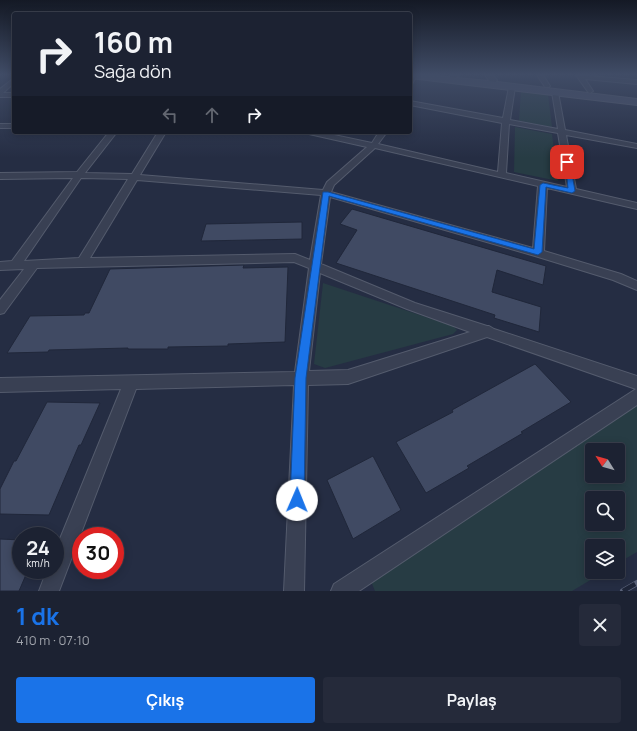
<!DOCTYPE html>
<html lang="tr">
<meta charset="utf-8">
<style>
:root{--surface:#1c2232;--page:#252a3a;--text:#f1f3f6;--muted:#a0a4ac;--line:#3a3f4d;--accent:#1a73e8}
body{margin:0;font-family:Manrope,sans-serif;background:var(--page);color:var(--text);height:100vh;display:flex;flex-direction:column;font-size:15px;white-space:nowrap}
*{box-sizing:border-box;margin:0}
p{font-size:13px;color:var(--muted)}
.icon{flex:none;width:22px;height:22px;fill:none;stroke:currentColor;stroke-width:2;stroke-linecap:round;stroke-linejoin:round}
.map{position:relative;height:591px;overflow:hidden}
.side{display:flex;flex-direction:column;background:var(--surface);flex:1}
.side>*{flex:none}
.hud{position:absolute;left:12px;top:12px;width:400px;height:122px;border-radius:4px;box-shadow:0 2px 10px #0003,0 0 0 1px var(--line);background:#1c2232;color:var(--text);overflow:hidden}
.needle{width:26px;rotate:307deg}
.controls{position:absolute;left:585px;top:443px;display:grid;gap:8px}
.controls a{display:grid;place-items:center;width:40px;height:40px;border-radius:4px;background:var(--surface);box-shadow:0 2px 10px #0003,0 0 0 1px var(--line);font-size:20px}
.speed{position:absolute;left:12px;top:527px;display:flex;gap:8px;font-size:20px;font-weight:700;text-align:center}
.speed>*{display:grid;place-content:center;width:52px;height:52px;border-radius:50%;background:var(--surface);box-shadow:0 2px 10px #0003,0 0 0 1px var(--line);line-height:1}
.speed small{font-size:10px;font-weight:400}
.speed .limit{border:6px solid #d22;background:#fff;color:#111}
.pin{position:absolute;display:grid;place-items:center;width:34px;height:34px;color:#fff;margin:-17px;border-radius:8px;box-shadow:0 2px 6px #0006}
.me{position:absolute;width:44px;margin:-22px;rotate:1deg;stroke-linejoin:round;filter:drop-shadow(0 0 3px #0008)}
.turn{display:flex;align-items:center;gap:14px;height:84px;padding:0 16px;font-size:18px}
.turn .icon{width:52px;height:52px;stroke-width:2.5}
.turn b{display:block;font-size:28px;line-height:34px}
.lanes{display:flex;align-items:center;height:38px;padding:0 16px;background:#0003;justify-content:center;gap:20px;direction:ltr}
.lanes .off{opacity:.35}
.round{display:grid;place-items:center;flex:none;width:42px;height:42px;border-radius:4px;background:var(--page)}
.headline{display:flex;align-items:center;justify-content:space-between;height:68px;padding:0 16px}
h1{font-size:24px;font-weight:700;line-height:30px;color:var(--accent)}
.primary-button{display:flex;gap:8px;margin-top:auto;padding:8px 16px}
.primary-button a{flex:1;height:46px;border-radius:4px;background:var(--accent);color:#fff;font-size:16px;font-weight:700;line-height:46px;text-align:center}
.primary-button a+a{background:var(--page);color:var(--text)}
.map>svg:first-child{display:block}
</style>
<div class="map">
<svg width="637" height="591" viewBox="0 0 637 591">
<rect width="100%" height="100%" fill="#252d43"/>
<g fill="#273c44" fill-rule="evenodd">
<polygon points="521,90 548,94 552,127 519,121"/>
<polygon points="515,127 552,134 558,181 514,172"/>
<polygon points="323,283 453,326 457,330 453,334 325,368 314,364"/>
<path d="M637,394v158l-19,11v-17h-26v26h12l-32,19h-197l-7,-17zM592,450h26v26h-26zM592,498h26v26h-26z"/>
</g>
<g fill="#404a63" stroke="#20273a">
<polygon points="352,209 546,266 543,285 497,270 492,292 541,307 539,332 494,318 495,315 336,263 357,230 340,224"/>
<polygon points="302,222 302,239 201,241 206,224"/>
<polygon points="244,265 243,268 288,267 285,342 228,344 228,346 168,347 168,349 128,349 128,348 49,350 48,352 7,353 30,316 84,315 85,313 89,313 110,269"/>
<polygon points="535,364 571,402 521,432 523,433 467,466 469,468 426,493 396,442 453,412 452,410"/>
<polygon points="47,402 100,403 81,445 79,445 49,515 0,514 0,489 14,461 16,461"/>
<polygon points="373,456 401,510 353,539 327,480"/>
<polygon points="0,539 21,540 21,570 28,570 19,591 0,591"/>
</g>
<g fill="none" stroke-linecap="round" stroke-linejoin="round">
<defs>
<g id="minor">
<polygon points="413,75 416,77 412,84 410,85 410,77"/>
<polygon points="537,75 543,75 550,86 549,87 545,87"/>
<polygon points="576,75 637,80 637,84 585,79 593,91 590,93 588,92"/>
<polygon points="14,78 14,83 3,93 14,93 14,97 0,97 0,89"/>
<path d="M512,85l3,2 -5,33 48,9 -6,-37 3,-2 3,2 7,38 72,14v4l-71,-13 10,54 61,14v6l-90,-21 -3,63 77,23 16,7v9l-24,-10 -78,-24 -205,-59 -9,67 94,39 72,23h2l5,3 143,47v29l-278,186h-28l3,-7 302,-195 -149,-52 -139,47 -40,1 -4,206h-20l10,-206 -158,4 -77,202h-20l8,-21h8v-19l66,-162 -121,3v-14l295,-6 14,-104 -15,-6 -257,6 -33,45 -4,1v-14l24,-31 -24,1v-8l12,-1 61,-83 -73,1v-6l77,-1 32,-40h8l-32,41 47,1 26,-42h8l-26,43 183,15 4,-8 40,-35 -58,-13 -4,-2h15l52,11 7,-11h8l-9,12 120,28 4,-49 -92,-18v-4l93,17 6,-31zM509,124l49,9 9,54 -61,-14zM375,148l163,38 -5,62 -202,-56 3,-7zM81,178l47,1 -49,79 -55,3zM137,180l184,15 -11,65 -15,-6 -205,4zM320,273l87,36 63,23 -122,38 -39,1z"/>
<rect x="0" y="124" width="14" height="4"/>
</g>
<g id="tertiary">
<polygon points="451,75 460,75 454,79 450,77"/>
<polygon points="485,75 493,75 497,80 496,82 490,82"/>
</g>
<polygon id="secondary" points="410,75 425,75 489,81 637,99 637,105 410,78"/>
</defs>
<use href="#minor" stroke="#545b6d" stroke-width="2"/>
<use href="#tertiary" stroke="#545b6d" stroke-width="2"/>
<use href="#secondary" stroke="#545b6d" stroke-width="2"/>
<use href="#minor" fill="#394053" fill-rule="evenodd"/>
<use href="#tertiary" fill="#394053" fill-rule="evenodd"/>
<use href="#secondary" fill="#474e66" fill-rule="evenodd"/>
<defs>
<polyline id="rail" points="623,591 637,583"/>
</defs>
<use href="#rail" stroke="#5b637a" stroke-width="6"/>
<use href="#rail" stroke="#1e2538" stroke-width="4.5" stroke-dasharray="14" stroke-linecap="butt"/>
</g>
<linearGradient id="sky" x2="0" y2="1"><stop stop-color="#141925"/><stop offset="0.47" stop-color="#404c66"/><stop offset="1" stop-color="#404c66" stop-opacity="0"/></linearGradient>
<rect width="637" height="158" fill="url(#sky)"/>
<polygon fill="#1a73e8" stroke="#114b97" points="565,160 570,162 575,191 572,193 546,187 542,252 538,255 329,196 306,378 304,500 302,505 297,507 292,505 290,500 295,378 323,192 328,192 534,249 540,185 543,183 568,188"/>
</svg>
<div class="controls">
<a><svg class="needle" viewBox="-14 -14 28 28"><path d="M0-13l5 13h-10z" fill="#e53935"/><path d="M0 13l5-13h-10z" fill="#a0a4ac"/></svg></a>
<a><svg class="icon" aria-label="search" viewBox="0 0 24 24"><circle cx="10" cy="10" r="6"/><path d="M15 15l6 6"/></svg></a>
<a><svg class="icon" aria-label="layers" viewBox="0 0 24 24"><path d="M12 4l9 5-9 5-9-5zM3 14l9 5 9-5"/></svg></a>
</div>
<div class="speed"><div>24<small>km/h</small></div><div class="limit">30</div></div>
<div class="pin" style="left:567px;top:162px;background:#d93025"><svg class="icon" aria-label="arrive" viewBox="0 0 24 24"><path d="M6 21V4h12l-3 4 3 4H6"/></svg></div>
<svg class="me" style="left:297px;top:500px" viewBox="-20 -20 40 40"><circle r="19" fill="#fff"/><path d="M0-13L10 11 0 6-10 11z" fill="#1a73e8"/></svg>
<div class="hud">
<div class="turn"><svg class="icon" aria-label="right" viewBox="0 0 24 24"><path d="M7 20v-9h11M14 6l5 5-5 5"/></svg><div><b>160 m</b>Sağa dön</div></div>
<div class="lanes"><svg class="icon off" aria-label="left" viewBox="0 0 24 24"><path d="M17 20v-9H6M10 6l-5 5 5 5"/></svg><svg class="icon off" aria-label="ahead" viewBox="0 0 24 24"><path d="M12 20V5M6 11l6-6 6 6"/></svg><svg class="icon" aria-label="right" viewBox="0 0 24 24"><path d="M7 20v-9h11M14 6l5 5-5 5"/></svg></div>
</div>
</div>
<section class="side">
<div class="headline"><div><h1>1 dk</h1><p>410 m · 07:10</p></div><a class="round"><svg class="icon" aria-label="close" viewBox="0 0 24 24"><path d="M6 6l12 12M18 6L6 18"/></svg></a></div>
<div class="primary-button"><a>Çıkış</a><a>Paylaş</a></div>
</section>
